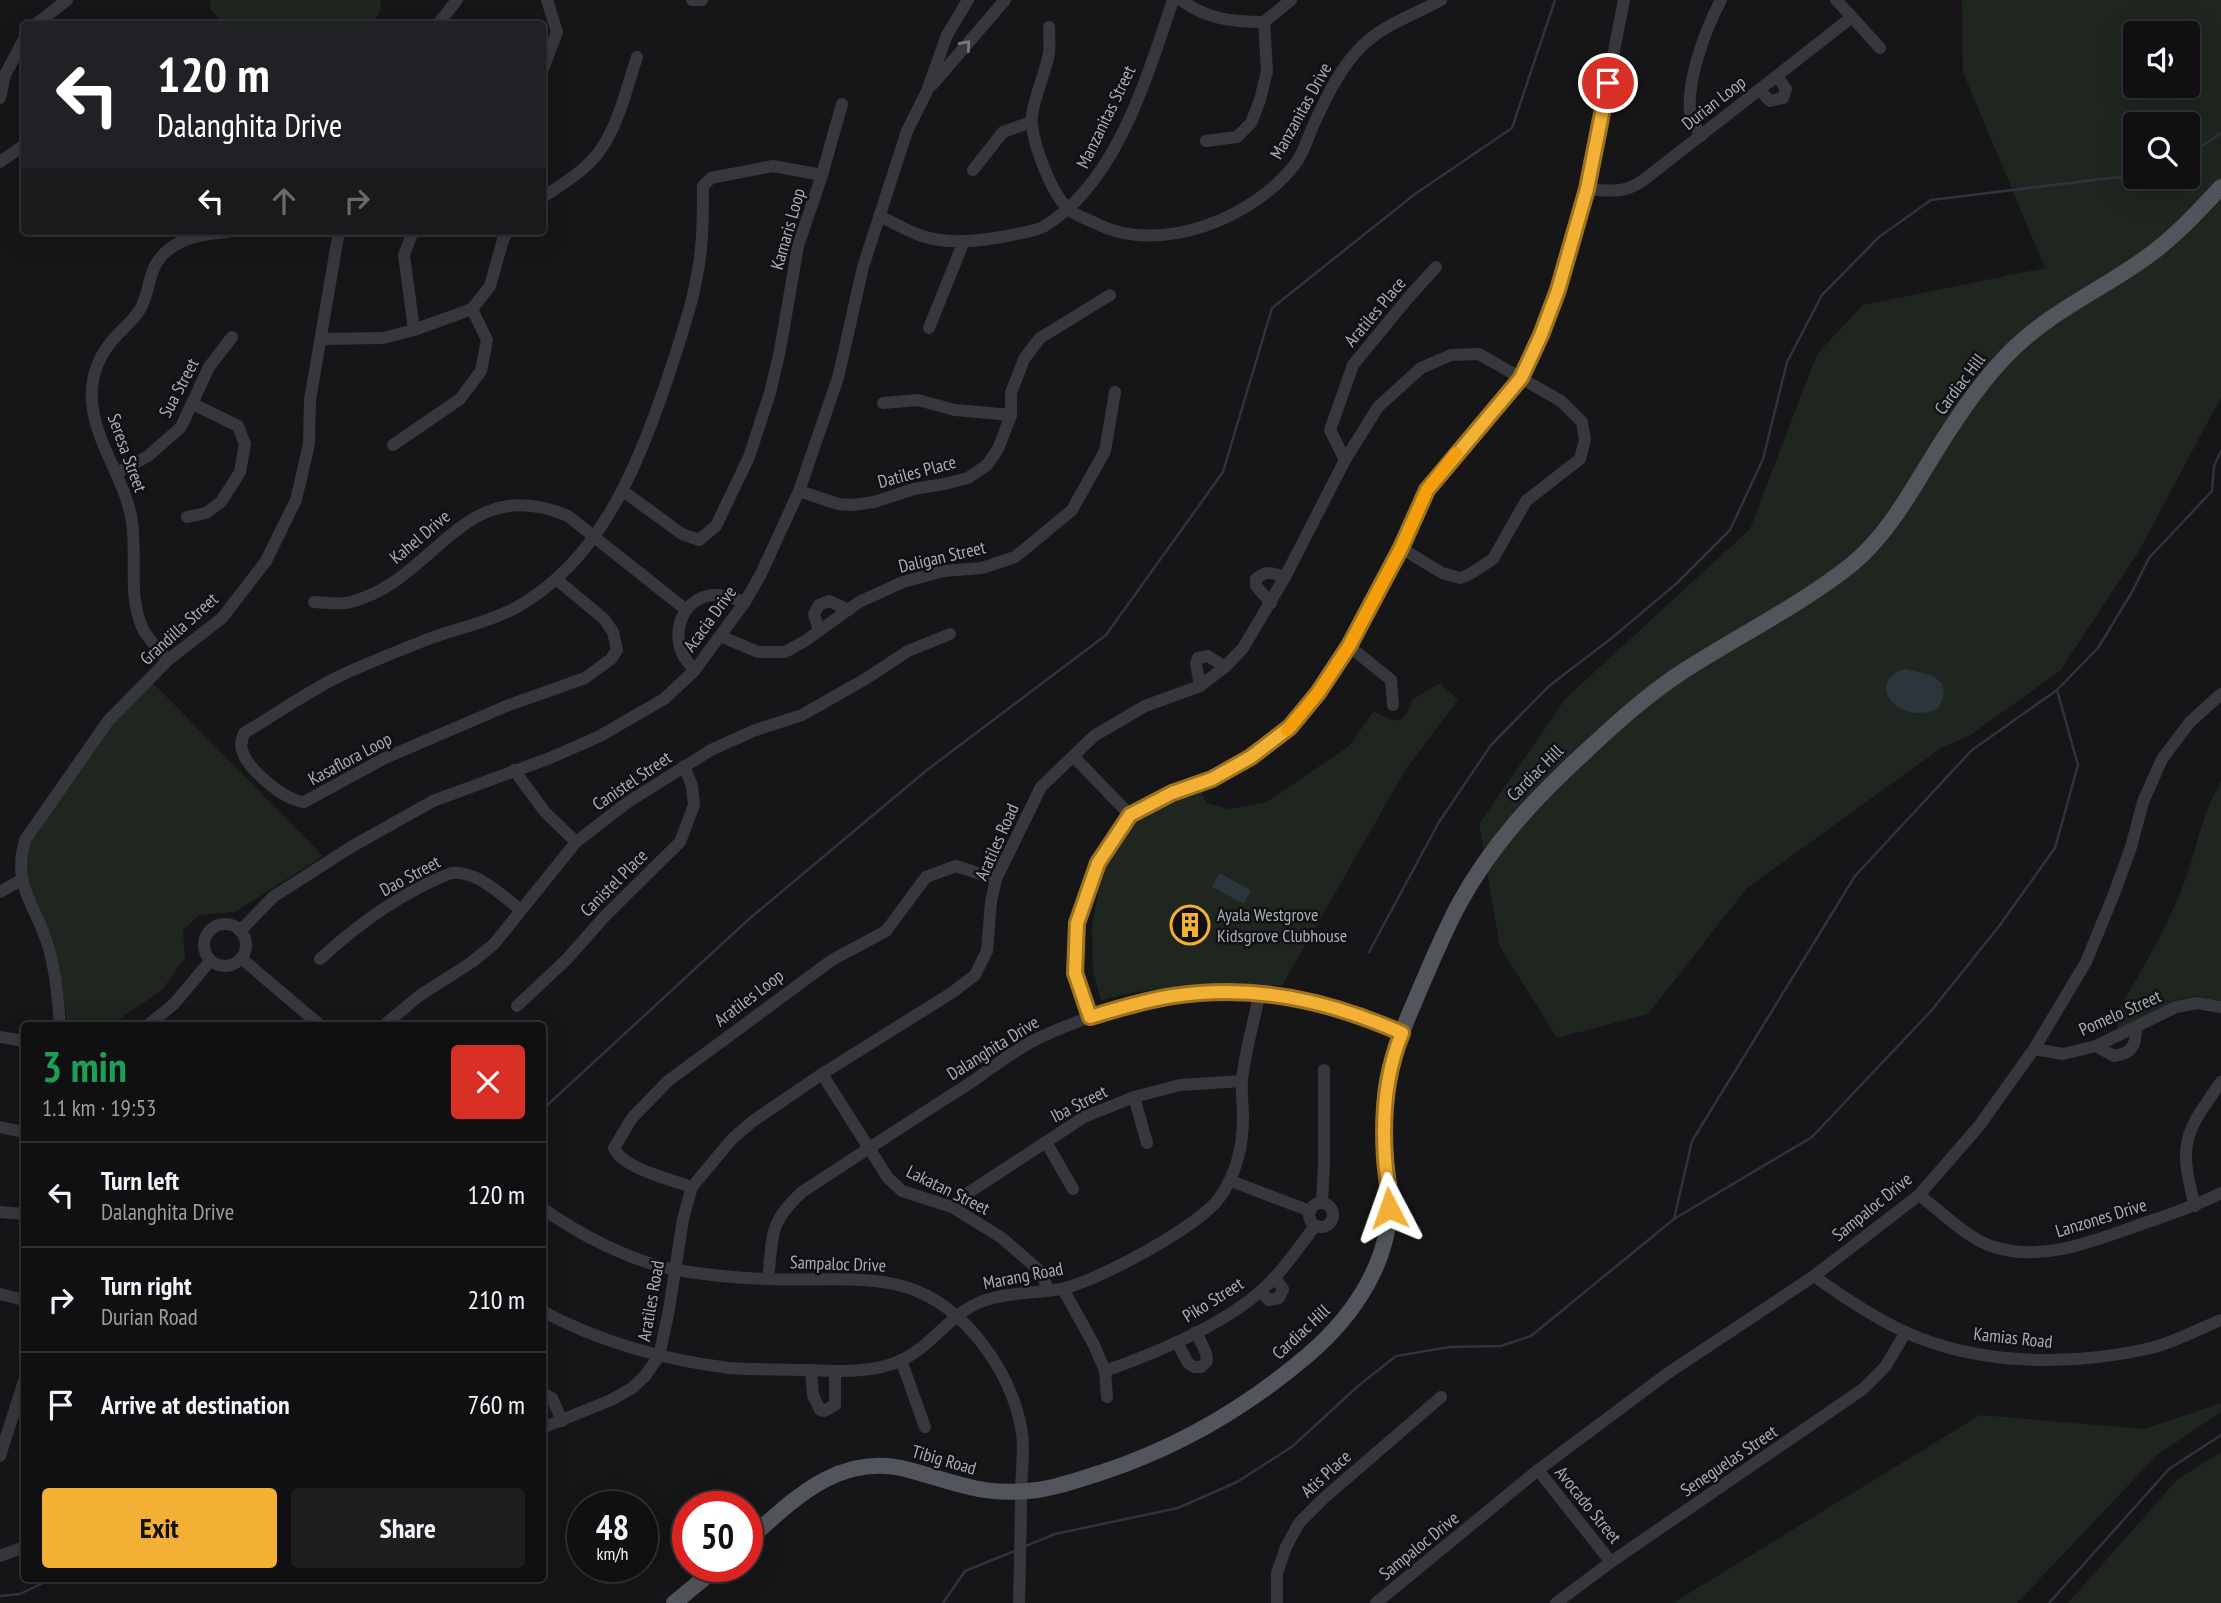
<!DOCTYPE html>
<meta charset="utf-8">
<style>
:root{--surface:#101012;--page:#1e1e20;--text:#f1f3f6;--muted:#9c9d9f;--line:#303032;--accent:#f2b134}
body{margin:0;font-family:"PT Sans Narrow",sans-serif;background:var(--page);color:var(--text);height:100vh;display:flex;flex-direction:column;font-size:26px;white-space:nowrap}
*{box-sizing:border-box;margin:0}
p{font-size:23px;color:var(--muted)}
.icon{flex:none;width:38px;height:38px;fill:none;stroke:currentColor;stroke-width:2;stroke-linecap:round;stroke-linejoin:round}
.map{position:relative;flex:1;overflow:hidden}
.side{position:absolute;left:21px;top:1022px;width:525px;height:560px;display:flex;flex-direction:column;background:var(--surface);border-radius:7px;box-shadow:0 7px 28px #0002,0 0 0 2px var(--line)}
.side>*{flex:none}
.hud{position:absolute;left:21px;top:21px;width:525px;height:214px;border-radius:7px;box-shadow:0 7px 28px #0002,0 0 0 2px var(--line);background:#202124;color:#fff;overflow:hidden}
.fabs{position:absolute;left:2123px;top:21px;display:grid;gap:14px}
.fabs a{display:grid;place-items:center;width:77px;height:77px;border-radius:7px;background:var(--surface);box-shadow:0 7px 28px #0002,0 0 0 2px var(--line);font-size:35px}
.speed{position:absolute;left:567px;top:1491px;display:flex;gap:14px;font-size:35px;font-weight:700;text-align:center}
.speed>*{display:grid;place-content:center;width:91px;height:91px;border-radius:50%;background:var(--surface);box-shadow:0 7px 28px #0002,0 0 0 2px var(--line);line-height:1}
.speed small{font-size:18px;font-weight:400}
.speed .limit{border:10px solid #d22;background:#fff;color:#111}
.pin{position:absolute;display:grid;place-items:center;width:60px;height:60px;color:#fff;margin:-30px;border:4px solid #fff;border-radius:50%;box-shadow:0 2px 7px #0007}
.me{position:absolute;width:77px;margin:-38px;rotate:356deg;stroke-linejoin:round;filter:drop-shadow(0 0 5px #0008)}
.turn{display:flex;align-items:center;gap:24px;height:147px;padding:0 21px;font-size:32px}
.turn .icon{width:91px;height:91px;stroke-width:2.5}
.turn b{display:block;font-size:49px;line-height:60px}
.lanes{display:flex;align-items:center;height:66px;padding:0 21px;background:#0003;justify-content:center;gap:35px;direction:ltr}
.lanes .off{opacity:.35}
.round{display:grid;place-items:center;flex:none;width:74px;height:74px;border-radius:7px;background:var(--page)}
.summary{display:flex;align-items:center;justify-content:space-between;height:119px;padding:0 21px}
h1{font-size:42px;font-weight:800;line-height:52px;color:#1e9e55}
.action{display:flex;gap:14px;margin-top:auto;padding:14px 21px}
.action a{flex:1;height:80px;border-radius:7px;background:var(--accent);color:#111;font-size:28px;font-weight:800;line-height:80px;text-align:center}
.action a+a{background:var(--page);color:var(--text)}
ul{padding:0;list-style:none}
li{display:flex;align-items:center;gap:21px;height:105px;padding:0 21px;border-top:2px solid var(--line)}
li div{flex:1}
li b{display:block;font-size:26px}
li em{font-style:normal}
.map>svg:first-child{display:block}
</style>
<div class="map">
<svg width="2221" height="1603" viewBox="0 0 2221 1603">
<rect width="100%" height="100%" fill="#161618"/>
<g fill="#1e261f" fill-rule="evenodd">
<polygon points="210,0 381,0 380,12 371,24 225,24 211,10"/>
<path d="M1962,0h259v397l-82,154 -79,120 -91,65 -28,12 -194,140 -99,126 -91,24 -57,-91 -21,-123 87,-126 184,-169 67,-175 46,-49 182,-37 -82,-196zM2135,33h53v53h-53zM2135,124h53v53h-53z"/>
<polygon points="152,682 323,856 235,912 200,915 183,930 185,958 161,991 113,1023 103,1025 68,1025 54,942 23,880 28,840 110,724"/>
<path d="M1440,683l18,17 -52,69 -124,217c-61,-3 -122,-2 -181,14l-8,-28 -1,-47 11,-57 31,-48 66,-32 6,15 23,6 38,-7 82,-56 25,-35c20,13 31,15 38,-11z"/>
<path d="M2221,782v219l-23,-5 -23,4 -57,30 -3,-14c26,-45 53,-89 71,-138 11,-31 17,-68 35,-96z"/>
<polygon points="2221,1403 2221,1412 2157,1455 2017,1603 1673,1603 1980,1415 2144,1429"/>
<polygon points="2221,1452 2221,1603 2068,1603 2178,1479"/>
</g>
<g fill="#2c353c">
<path d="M1905,669l26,6 11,8 2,11 -5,14c-39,20 -77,-26 -34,-39z"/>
<polygon points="1219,873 1251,890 1244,904 1212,887"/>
</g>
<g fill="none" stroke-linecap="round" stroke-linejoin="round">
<g stroke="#2c353c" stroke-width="2.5">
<polyline points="2188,153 2207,143 2221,133"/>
<polyline points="1369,952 1439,822 1491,745 1549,686 1613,637 1677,583 1730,530 1763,459 1787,362 1822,295 1879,237 1931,200 2135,175"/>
<polyline points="542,1110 749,919 927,770 1106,635 1223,472 1272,308 1415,194 1512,128 1555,0"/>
<polyline points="1674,1219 1692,1141 1855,876 1972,750 2057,690 2098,648 2132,592 2149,558 2212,491 2214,466 2221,451"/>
<polyline points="1026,1546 1055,1534 1178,1508 1237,1482 1293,1446 1358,1386 1396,1356 1450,1347 1501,1346 1531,1336 1674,1219 1812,1137 1931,1011 2000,925 2055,848 2078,765 2057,690"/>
<polyline points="0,1596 20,1594 53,1578"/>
<polyline points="943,1603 965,1571 1017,1550"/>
<polyline points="2049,1603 2169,1469 2221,1435"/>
</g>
<g stroke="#37383d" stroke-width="12">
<polyline points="692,0 702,0"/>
<path d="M1181,0c25,19 52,22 83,22l27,-22"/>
<polyline points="1852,17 1880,48"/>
<polyline points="36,24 67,0"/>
<polyline points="438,24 457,0"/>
<path d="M1049,27c0,8 1,18 0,26 -3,20 -20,55 -17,73 3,23 19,65 35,82 7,7 20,11 28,15 65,34 163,-6 203,-63 6,-10 10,-23 15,-34 13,-28 27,-59 50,-81 23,-22 51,-30 78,-45"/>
<polyline points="542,71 557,32 547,0"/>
<polyline points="932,85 1005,0"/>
<polyline points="1759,90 1770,101 1783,98 1786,89 1777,76"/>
<polyline points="0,98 5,75 24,39"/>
<path d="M1701,136c-4,-8 -11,-17 -11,-25 -3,-32 16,-83 31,-111"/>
<polyline points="1206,141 1237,137 1251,123 1260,100 1267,71 1264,22"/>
<polyline points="0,162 24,145"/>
<polyline points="973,170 1003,132 1031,122"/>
<path d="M1587,189c26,2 37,5 58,-10l207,-162 -16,-17"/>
<path d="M542,198c20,-14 45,-28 59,-49 18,-26 26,-62 36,-92"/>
<path d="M879,216c14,6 28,15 43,20 26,9 58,5 85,0 11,-3 26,-4 36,-9 74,-43 104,-151 130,-227"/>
<polyline points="413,231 404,255 414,330"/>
<polyline points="929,328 964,241"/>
<polyline points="321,339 383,338 414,330 472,309 490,286 503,240 508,231"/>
<polyline points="883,403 918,400 955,410 1011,415"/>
<polyline points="393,445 460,399 481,371 487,340 472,309"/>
<polyline points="1345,460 1330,430 1353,365 1408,298 1436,267"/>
<polyline points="117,473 148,456 181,427 209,367 232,337"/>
<polyline points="623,491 682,534 699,540 716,526 749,457 770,393 780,350 798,246 822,175 842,104"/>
<polyline points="799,491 838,504 853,505 874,502 914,489 944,484 968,478 987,465 998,449 1011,415 1011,393 1024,359 1040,338 1110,295"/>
<polyline points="187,517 206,513 221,502 240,472 245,444 238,426 193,404"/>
<path d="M556,579l48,40 9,13 4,18 -6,9 -26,19 -76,27 -124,53 -81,44c-20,-2 -57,-33 -62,-52 -2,-6 0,-11 2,-17 33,-19 65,-43 100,-59 26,-12 52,-22 79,-33 30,-12 65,-18 94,-34 84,-47 122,-143 151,-230 10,-32 22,-63 28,-96 7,-32 7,-63 7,-95l8,-8 62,-12 49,9"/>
<path d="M314,602c13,1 25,3 37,0 87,-23 111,-131 217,-86l117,93"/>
<path d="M1271,603l-15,-17v-7c10,-9 17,-6 29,-2"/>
<polyline points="819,631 814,614 819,605 829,601 849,610"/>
<polyline points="720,636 758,652 785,652 805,641 859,602 903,582 944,571 982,568 1015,557 1072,510 1105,451 1115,392"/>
<polyline points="1349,646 1391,680 1393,705"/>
<path d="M168,660c-8,-10 -21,-21 -26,-33 -14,-32 -5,-71 -10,-105 -6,-42 -37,-78 -40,-121 -2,-25 8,-49 26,-67 7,-7 15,-14 21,-23 13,-20 7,-44 29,-61 17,-14 40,-16 60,-18"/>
<path d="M694,671c-4,-6 -9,-12 -12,-18 -10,-25 2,-55 31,-58 11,-1 21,4 32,7"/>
<polyline points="1200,686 1196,664 1198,658 1208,656 1225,667"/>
<polyline points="1074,757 1130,815"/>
<polyline points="514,770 545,812 576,842"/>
<polyline points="0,892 21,880"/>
<circle cx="225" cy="945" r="21"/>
<polyline points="240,931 273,897 351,847 433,801 550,758 600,736 664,699 694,671 745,602 761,574 799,491 838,378 863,267 907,131 927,91 947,35 968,0"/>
<polyline points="241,958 321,1026"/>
<path d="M320,959c38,-35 83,-67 131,-86 26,-3 50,22 70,37"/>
<polyline points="517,1006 567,959 605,916 680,842 694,805 692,786 684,766"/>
<polyline points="1090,1017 1075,973 1078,923 1098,863 1130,815 1173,793 1212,779 1251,757 1290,728 1318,693 1349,646 1401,548 1427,490 1521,378 1551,313 1572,244 1587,189 1624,0"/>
<path d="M60,1026c-2,-26 -4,-52 -11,-77 -11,-42 -38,-61 -24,-109l83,-119 60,-61 54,-42 44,-57 30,-61 13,-56 1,-44 29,-169"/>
<polyline points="147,1026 174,1004 210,961"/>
<polyline points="383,1026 419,996 472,962 494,944 576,842 628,802 711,750 753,731 802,715 867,678 908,651 950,634"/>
<polyline points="0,1037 24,1041"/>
<path d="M2096,1046l18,10c19,-3 22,-11 22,-28"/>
<polyline points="2034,1049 2063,1054 2096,1046 2176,1007 2197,1003 2221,1007"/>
<polyline points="822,1074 888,1178 902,1191 952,1207 1002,1238 1041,1272 1048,1290"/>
<polyline points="1134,1097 1147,1143"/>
<polyline points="0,1127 24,1132"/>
<polyline points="1046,1142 1073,1189"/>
<polyline points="1231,1181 1310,1211"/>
<path d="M692,1187c-20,-7 -70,-19 -78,-39l18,-30 36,-37 164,-121 54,-29 40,-54 30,-11 40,13"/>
<path d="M1919,1195c23,17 47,43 75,52 48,15 97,-5 142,-21 29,-10 57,-19 85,-33"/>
<polyline points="1322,1203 1324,1163 1324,1070"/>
<circle cx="1321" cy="1215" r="12"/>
<path d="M2195,1206c-17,-63 -11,-72 26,-124"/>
<polyline points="952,1207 968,1193 1084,1117 1134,1097 1180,1085 1242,1081"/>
<path d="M542,1208c38,27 90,54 135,62 29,5 61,8 90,9 90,4 154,-17 217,67 19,25 31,51 37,81 4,19 1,40 0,59 0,39 -1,78 -2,117"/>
<polyline points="0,1212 24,1214"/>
<path d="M1814,1276c29,21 59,41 91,56 74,34 169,34 246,16 24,-6 47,-19 70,-28"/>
<path d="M768,1279c5,-43 0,-56 34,-87 55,-36 110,-72 165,-107 24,-16 49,-37 76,-49 66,-30 143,-49 216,-44 49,3 99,21 143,41"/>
<polyline points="1063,1289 1094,1345 1105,1371 1107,1397"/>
<polyline points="1260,1292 1269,1300 1279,1298 1283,1289 1275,1278"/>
<polyline points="0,1294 24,1300"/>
<path d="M542,1311c58,31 123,49 187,57 24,2 50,1 74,2 32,1 70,4 99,-10 35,-17 51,-53 91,-62 22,-6 46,-5 68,-9 35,-7 139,-63 159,-92 16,-23 23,-52 23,-80 0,-12 -2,-25 -1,-37 3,-29 12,-59 18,-88"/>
<polyline points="1177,1342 1188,1363 1194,1367 1201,1367 1207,1361 1206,1353 1196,1332"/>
<polyline points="901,1360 925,1427"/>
<polyline points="811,1370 813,1395 820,1410 824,1411 835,1405 835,1372"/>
<path d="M1105,1371c54,-19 132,-51 170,-94 15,-16 27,-34 40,-51"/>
<polyline points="542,1393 552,1398 562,1421"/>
<polyline points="542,1428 611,1400 632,1388 645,1376 659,1356 669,1310 683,1219 692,1187 732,1139 753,1121 822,1074 953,992 975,975 987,951 991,902 996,879 1041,787 1094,736 1145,706 1200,686 1225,667 1243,648 1285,577 1345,460 1378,407 1421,368 1451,355 1479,354 1561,401 1582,422 1585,440 1580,459 1526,501 1493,559 1470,574 1460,578 1442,573 1401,548"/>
<polyline points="0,1456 24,1381"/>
<polyline points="1538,1470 1611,1562"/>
<polyline points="0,1556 24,1547"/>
<polyline points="1277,1603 1277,1573 1286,1547 1299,1523 1324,1498 1441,1397"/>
<polyline points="1376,1603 1538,1470 1668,1373 1814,1276 1919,1195 1979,1126 2034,1049 2086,962 2114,894 2131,847 2143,802 2162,759 2190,722 2221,694"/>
<polyline points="1556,1603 1611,1562 1863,1389 1885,1367 1906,1332"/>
</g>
<g stroke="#53555c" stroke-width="16">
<path d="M747,1541c47,-42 93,-90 162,-71 49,13 74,27 128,20 22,-3 43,-11 63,-17 77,-25 147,-66 208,-118 47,-40 84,-96 82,-160 -1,-11 -3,-22 -4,-33 -3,-25 -3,-51 0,-76 5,-29 16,-55 28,-83 14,-33 28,-67 45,-99 32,-59 76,-106 125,-151 32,-30 64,-59 101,-83 56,-36 114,-64 166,-105 37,-30 60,-74 85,-114 21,-34 43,-67 71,-96 42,-43 87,-61 134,-94 30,-20 56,-48 80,-74"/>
<polyline points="674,1603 719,1566"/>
</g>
</g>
<defs><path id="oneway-chevron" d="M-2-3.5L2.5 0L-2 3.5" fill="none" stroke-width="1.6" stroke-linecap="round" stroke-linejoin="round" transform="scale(1.75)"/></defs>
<use stroke="#757881" href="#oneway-chevron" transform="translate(966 45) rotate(-49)"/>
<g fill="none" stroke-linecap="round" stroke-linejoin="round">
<defs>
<path id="route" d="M1389,1208c1,-17 -3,-33 -4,-50 -3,-43 0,-84 17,-125 -75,-33 -148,-49 -229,-37 -28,4 -56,13 -83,21l-15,-44 2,-50 21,-60 32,-48 42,-22 40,-14 39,-22 39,-30 28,-34 31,-47 52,-98 26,-58 94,-112 20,-43 17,-45 29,-101 21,-106"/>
</defs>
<use href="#route" stroke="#9d7322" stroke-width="18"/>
<use href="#route" stroke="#f2b134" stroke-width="12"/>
<polyline stroke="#f59e0b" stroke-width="12" points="1287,730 1318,693 1349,646 1401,548 1427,490 1456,453"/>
</g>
<defs>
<symbol id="building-ring" viewBox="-11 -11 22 22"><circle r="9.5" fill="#111113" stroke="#f2b134" stroke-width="1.5"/><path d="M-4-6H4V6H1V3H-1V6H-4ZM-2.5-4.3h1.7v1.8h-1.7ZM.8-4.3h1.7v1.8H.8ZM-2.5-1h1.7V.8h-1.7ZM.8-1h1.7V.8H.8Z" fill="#f2b134"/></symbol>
</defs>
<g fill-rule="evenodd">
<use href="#building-ring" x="1168" y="903" width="44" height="44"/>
</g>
<g text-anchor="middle" stroke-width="5" stroke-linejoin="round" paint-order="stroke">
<g font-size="18" fill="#a8adb8" stroke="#111113">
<text transform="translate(1714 103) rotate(-38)" y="6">Durian Loop</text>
<text transform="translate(1301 111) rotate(-61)" y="6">Manzanitas Drive</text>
<text transform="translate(1106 117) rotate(-64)" y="6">Manzanitas Street</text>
<text transform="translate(788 229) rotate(-74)" y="6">Kamaris Loop</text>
<text transform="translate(1375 312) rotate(-50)" y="6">Aratiles Place</text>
<text transform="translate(1960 384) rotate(-53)" y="6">Cardiac Hill</text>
<text transform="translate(179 388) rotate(-62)" y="6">Sua Street</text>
<text transform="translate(127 453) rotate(70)" y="6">Seresa Street</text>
<text transform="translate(917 472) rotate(-15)" y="6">Datiles Place</text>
<text transform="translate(420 537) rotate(-40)" y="6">Kahel Drive</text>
<text transform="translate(942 557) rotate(-13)" y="6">Daligan Street</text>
<text transform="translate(710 619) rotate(-54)" y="6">Acacia Drive</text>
<text transform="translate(179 629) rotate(-42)" y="6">Grandilla Street</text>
<text transform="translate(350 759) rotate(-28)" y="6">Kasaflora Loop</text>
<text transform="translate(1535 773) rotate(-45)" y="6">Cardiac Hill</text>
<text transform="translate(632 781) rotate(-34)" y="6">Canistel Street</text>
<text transform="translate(997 842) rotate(-66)" y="6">Aratiles Road</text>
<text transform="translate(410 876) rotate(-28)" y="6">Dao Street</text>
<text transform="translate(614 883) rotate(-45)" y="6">Canistel Place</text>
<text transform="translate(749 998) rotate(-37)" y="6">Aratiles Loop</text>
<text transform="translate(2120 1013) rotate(-24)" y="6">Pomelo Street</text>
<text transform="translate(993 1048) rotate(-32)" y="6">Dalanghita Drive</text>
<text transform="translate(1079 1104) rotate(-27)" y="6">Iba Street</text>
<text transform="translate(948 1190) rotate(26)" y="6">Lakatan Street</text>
<text transform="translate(1872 1207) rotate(-39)" y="6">Sampaloc Drive</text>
<text transform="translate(2101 1218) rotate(-17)" y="6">Lanzones Drive</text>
<text transform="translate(838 1264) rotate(2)" y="6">Sampaloc Drive</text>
<text transform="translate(1023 1276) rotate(-11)" y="6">Marang Road</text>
<text transform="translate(1213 1300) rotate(-32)" y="6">Piko Street</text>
<text transform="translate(651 1301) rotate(-80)" y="6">Aratiles Road</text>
<text transform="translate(1301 1332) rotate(-43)" y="6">Cardiac Hill</text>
<text transform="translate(2013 1338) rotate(6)" y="6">Kamias Road</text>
<text transform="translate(944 1460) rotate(16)" y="6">Tibig Road</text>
<text transform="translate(1729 1461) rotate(-34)" y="6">Seneguelas Street</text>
<text transform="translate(1326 1474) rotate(-42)" y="6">Atis Place</text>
<text transform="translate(1588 1505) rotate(51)" y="6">Avocado Street</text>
<text transform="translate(1419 1546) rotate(-39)" y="6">Sampaloc Drive</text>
</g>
<g font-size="18" fill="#a8adb8" stroke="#111113" text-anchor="start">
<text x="1217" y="921">Ayala Westgrove<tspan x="1217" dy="21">Kidsgrove Clubhouse</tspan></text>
</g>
</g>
</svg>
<div class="fabs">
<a><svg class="icon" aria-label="sound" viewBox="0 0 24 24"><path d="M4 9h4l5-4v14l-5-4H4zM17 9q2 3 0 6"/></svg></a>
<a><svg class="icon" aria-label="search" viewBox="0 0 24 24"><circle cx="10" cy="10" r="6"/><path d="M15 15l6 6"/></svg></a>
</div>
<div class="speed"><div>48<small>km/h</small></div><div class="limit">50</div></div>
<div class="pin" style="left:1608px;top:83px;background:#d93025"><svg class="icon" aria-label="arrive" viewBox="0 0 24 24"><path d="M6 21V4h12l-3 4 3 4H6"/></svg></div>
<svg class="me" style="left:1389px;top:1208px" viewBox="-20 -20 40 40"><path d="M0-17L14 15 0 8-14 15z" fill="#f2b134" stroke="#fff" stroke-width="4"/></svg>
<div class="hud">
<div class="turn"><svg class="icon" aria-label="left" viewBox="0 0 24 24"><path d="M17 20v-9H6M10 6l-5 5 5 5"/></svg><div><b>120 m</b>Dalanghita Drive</div></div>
<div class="lanes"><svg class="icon" aria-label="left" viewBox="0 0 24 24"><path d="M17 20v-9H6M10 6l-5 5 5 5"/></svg><svg class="icon off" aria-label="ahead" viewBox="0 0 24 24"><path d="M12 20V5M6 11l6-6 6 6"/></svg><svg class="icon off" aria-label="right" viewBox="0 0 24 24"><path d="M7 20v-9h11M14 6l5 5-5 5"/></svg></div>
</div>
<section class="side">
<div class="summary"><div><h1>3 min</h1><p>1.1 km · 19:53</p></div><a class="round" style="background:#d93025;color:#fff"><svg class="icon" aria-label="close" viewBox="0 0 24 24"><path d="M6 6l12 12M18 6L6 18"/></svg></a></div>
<ul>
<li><svg class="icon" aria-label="left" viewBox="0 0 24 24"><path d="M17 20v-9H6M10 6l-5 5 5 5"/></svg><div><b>Turn left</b><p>Dalanghita Drive</p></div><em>120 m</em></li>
<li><svg class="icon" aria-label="right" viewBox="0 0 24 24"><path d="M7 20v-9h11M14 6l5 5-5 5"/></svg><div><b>Turn right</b><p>Durian Road</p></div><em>210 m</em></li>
<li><svg class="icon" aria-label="arrive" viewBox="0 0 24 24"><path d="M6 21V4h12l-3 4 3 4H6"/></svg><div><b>Arrive at destination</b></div><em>760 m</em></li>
</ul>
<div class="action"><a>Exit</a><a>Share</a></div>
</section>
</div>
